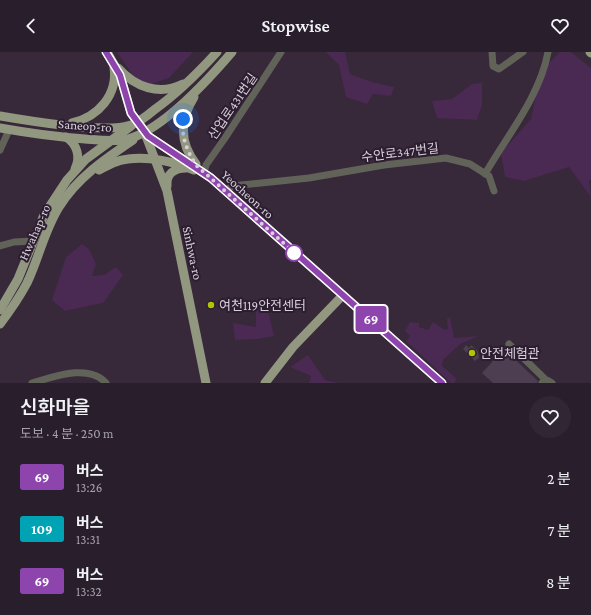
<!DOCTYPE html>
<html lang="ko">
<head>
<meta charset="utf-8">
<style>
	body { margin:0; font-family:"Crimson Pro","Noto Sans KR",serif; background:#312734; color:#f1f3f6; height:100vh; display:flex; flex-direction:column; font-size:15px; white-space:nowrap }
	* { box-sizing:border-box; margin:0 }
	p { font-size:13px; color:#a5a2a9 }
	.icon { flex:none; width:22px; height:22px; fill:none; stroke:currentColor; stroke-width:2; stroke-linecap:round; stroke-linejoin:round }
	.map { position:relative; height:331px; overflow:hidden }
	.drawer { display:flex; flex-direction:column; background:#291e2c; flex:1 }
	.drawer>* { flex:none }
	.badge { padding:0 8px; border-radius:3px; font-size:14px; line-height:26px }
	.you { position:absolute; width:20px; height:20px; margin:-10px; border:3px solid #fff; border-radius:50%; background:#1a73e8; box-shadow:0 0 0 6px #1a73e833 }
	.map>.badge { position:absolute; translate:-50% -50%; box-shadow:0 0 0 2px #fff }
	.round { display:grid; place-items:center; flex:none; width:42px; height:42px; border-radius:21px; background:#312734 }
	.summary { display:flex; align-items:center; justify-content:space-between; height:68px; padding:0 20px }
	h1 { font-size:19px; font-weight:600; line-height:30px }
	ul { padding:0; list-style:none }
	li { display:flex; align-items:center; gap:12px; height:52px; padding:0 20px }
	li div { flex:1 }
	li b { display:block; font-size:15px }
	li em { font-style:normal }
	li .badge { min-width:44px; font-weight:700; text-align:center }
	header { display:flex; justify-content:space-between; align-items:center; height:52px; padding:0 20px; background:#291e2c; font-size:18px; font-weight:600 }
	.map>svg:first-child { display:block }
</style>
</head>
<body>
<header><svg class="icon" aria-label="back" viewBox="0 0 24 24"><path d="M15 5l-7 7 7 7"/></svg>Stopwise<svg class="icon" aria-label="heart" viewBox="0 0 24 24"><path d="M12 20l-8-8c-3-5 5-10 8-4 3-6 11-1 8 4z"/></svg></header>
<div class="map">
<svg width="591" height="331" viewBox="0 0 591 331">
	<rect width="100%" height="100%" fill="#37283a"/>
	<g fill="#4a2952">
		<path d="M117,0H193L169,26L149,33L134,25Z"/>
		<path d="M326,0H345L350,22L372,30L394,35L391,44L373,42L367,52L346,45L339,13Z"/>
		<path d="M560,0H571L591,16V128H589L591,145L569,115L524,129L505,125L501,101L531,67L541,19Z"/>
		<path d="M482,31V53L477,68L437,66L432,49L452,47L472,32Z"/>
		<path d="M82,192L89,197L96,212L92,224L104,223L116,215L123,223L103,251L65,259L52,248L66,205Z"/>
		<path d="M248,252L268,258L274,284L258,287L235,288L233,271L256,275V260Z"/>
		<path d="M450,265L454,286L479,284L460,292L443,308L442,314L457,327L454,331H451L406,289L410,284L405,279L410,270L419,271V275L428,278L433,270L445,278L448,277L447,267Z"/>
		<path d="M308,303L325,328L339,331H309L311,324L290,315Z"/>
	</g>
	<g fill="#4d3e51">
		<path d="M466,293L469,296L471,293L478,299L479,306L475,309L463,297Z"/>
		<path d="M504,297L538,329L537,331H493L482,321Z"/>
	</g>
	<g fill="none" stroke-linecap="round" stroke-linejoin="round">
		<g stroke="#616358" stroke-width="7">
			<path d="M492,0L493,14L499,17L523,0"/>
			<path d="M0,98L9,78"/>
			<path d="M204,121L206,113L225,86L281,0"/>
			<path d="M485,122C507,84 540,44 548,0"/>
			<path d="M226,139L232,134L309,126L384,113L446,106L470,112L489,124L494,139"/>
			<path d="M0,194L14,190L33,189"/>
			<path d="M509,292L544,326L543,330"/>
			<path d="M32,331C53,325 89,311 106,331"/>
			<path d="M542,331L547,328L552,331"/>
		</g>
		<g stroke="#929780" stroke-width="9">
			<path d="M107,0L120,23L131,61L148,84L211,126L442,331"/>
			<path d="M590,0L591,1"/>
			<path d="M118,16C135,35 159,44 183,32"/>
			<path d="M194,45C180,67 179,91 196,112"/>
			<path d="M0,64C29,69 105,82 131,73C139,70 147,64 154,58C178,41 197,22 217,0"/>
			<path d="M72,71C98,65 118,43 114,15"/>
			<path d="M0,76C28,81 56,85 85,87C99,88 114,90 128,87C164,77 208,28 232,0"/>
			<path d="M146,84L167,139L206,331"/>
			<path d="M66,85C77,92 81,105 75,117"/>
			<path d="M99,118C108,113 117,108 128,107C149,104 175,110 194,118"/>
			<path d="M167,134C166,122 174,116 186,116"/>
			<path d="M0,258L18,227L44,163L67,128L86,107L131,74"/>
			<path d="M0,272C10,259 19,246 27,231C39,206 44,179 59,155C77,126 105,107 133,88"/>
			<path d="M265,331L293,295L343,243"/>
		</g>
	</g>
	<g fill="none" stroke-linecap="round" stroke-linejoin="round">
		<defs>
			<path id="line" d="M106,0L120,23L131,61L148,84L211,126L442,331"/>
		</defs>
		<use href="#line" stroke="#fff" stroke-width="9"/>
		<use href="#line" stroke="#8e44ad" stroke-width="6"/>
		<path stroke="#d8cfdb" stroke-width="4" stroke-dasharray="0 7.2" d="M183,67C181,84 187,100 197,114L298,204L294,201"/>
	</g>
	<circle fill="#fff" stroke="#8e44ad" stroke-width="2" cx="294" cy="201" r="8"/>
	<g fill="#b0c503" stroke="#2c1e30" stroke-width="1.5">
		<circle cx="211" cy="253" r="4"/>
		<circle cx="472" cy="301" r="4"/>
	</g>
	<g text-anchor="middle" stroke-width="4" stroke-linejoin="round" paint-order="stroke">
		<g font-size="13" fill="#d8cfdb" stroke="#2c1e30">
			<text transform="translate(232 54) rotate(-56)" y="5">산업로431번길</text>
			<text transform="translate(85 73) rotate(4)" y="5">Saneop-ro</text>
			<text transform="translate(400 100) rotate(-7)" y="5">수안로347번길</text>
			<text transform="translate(248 142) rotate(42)" y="5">Yeocheon-ro</text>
			<text transform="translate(34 180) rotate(-66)" y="5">Hwahap-ro</text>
			<text transform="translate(193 201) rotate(78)" y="5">Sinhwa-ro</text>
		</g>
		<g font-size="13" fill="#d8cfdb" stroke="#2c1e30" text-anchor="start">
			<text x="219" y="258">여천119안전센터</text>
			<text x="480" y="306">안전체험관</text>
		</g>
	</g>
</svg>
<div class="you" style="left:183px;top:67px"></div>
<b class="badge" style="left:371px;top:267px;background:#8e44ad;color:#fff">69</b>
</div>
<section class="drawer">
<div class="summary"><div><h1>신화마을</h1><p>도보 · 4 분 · 250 m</p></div><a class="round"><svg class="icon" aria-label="heart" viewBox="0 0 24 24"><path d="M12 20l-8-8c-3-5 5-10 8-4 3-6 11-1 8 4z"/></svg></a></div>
<ul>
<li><span class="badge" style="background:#8e44ad;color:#fff">69</span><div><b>버스</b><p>13:26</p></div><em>2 분</em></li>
<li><span class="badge" style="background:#00a3b4;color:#fff">109</span><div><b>버스</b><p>13:31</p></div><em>7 분</em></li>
<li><span class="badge" style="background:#8e44ad;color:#fff">69</span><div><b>버스</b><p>13:32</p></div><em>8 분</em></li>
</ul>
</section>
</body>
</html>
